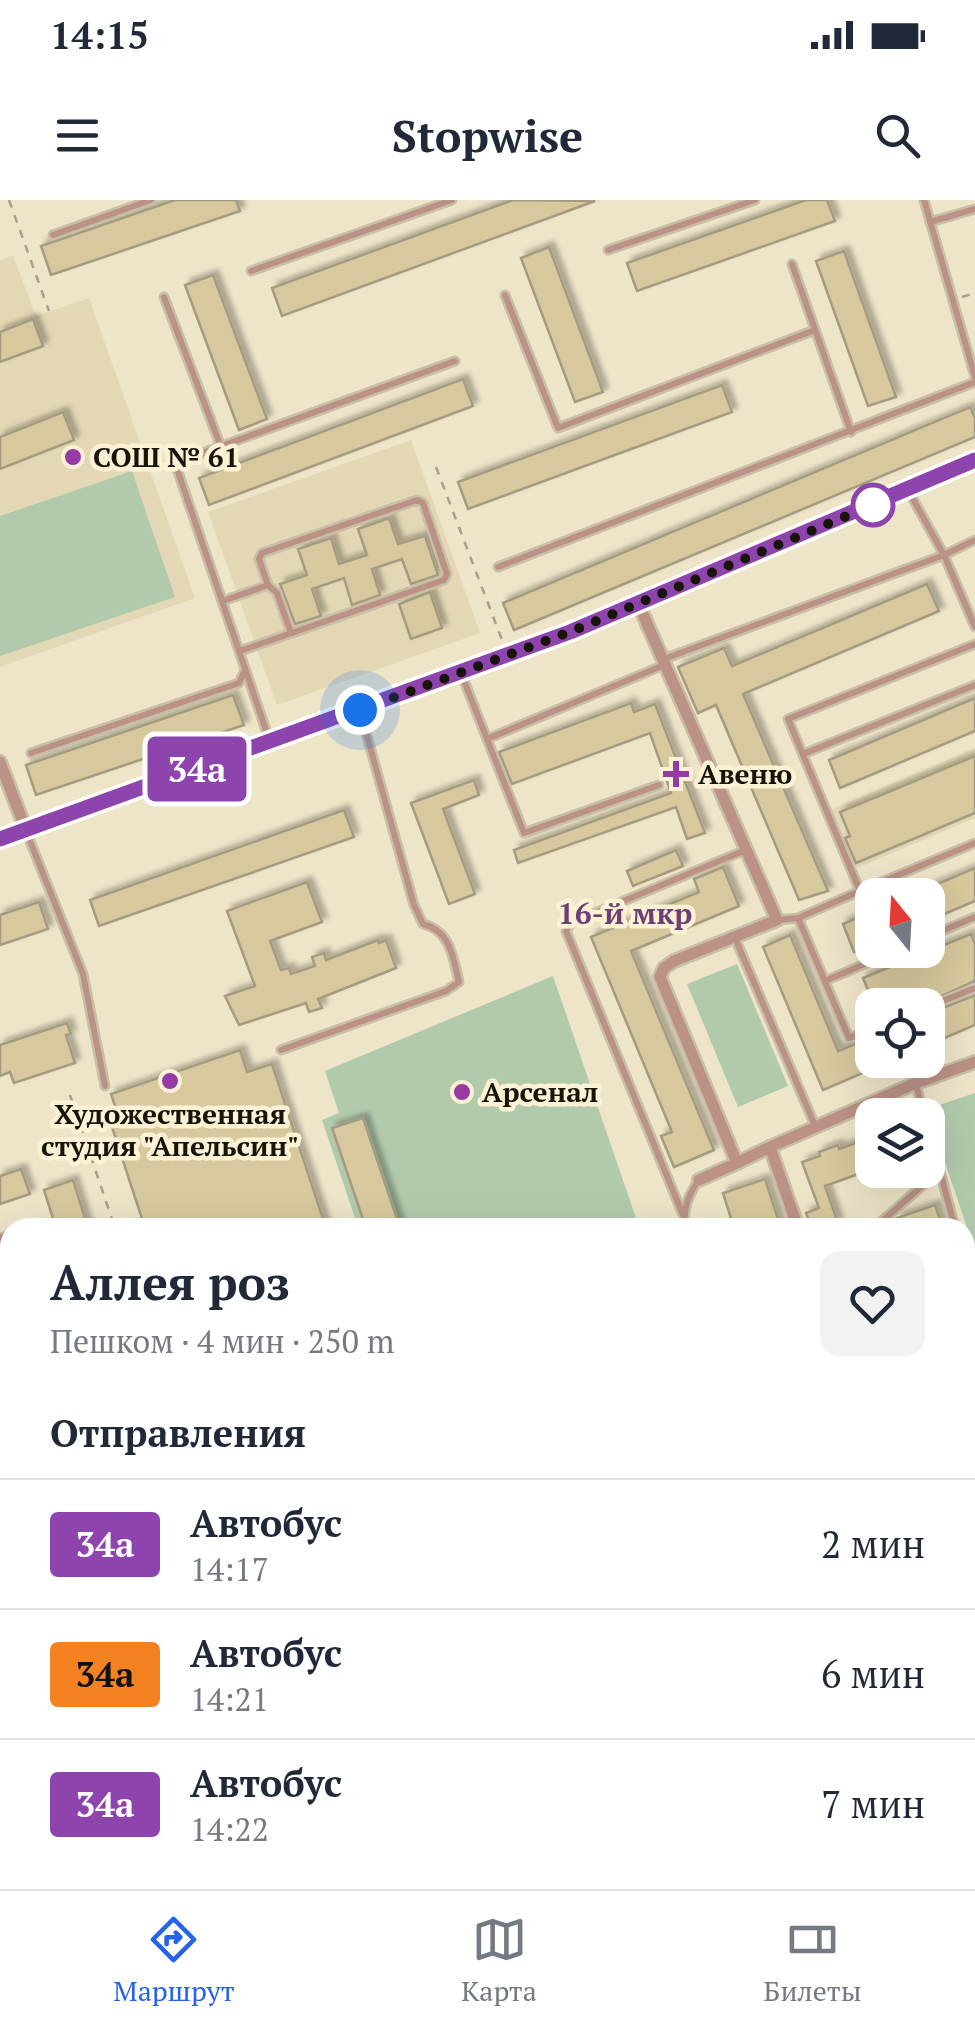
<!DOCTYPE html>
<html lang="ru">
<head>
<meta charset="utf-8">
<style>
	body { margin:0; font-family:"PT Serif",serif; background:#f2f2f3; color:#1f2937; height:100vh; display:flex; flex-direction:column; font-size:38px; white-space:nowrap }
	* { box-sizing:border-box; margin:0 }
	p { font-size:32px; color:#747a83 }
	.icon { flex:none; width:55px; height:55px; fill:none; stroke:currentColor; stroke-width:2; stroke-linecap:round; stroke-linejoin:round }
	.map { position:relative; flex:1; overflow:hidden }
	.panel { position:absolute; left:0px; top:1018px; width:975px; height:672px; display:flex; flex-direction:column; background:#fff; border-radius:30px 30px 0 0; box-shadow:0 10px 40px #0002 }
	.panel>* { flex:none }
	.badge { padding:0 20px; border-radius:8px; font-size:35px; line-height:65px }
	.needle { width:65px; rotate:342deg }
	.fabs { position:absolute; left:855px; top:678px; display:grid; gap:20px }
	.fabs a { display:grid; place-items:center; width:90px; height:90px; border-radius:20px; background:#fff; box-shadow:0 10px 40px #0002; font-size:50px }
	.you { position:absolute; width:50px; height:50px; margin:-25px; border:8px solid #fff; border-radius:50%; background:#1a73e8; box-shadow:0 0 0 15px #1a73e833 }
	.map>.badge { position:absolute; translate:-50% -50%; box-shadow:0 0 0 5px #fff }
	h2 { padding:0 50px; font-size:38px; line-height:90px }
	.round { display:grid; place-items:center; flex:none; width:105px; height:105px; border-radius:20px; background:#f2f2f3 }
	.headline { display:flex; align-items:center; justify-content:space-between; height:170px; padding:0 50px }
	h1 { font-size:48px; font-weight:700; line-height:75px }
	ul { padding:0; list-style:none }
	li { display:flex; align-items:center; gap:30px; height:130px; padding:0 50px; border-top:2px solid #e0e1e3 }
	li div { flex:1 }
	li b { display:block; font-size:38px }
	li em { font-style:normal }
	li .badge { min-width:110px; font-weight:700; text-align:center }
	.status { display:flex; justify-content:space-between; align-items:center; height:70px; padding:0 50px; background:#fff; direction:ltr }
	.status svg { height:28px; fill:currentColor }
	header { display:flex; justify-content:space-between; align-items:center; height:130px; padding:0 50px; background:#fff; font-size:45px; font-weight:700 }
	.menu { display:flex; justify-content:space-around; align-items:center; height:140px; border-top:2px solid #e0e1e3; background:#fff; font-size:28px; color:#747a83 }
	.menu a { display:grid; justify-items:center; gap:5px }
	.menu .active { color:#2563eb }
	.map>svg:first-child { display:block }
</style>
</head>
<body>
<div class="status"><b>14:15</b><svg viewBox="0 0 49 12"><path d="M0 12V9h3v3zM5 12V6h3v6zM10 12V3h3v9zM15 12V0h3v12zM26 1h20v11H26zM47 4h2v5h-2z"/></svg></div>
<header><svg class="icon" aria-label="menu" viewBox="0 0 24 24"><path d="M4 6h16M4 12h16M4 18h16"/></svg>Stopwise<svg class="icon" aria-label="search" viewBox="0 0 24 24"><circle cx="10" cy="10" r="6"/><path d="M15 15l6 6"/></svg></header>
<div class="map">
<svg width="975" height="1689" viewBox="0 0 975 1689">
	<defs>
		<filter id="shadow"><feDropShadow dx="5" dy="-5" stdDeviation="2.5" flood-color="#0004"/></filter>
	</defs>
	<rect width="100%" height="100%" fill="#eee4c8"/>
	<g fill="#e3d7b5">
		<path d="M13,56L36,116L89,98L195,398L0,467V60Z"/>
		<path d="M411,240L480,433L277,505L208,312Z"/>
		<path d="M975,548V618L855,669L830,610Z"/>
	</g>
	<g fill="#b1caac">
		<path d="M132,271L175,397L0,456V316Z"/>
		<path d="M737,764L788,886L738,907L687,784Z"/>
		<path d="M553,776L639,1027H358L322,920L339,913L325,871Z"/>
		<path d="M975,893V1051L927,909Z"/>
	</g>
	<g fill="#d7c89d" stroke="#a49b81" stroke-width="2.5" filter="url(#shadow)">
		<path d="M175,0H236L240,11L51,75L41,46Z"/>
		<path d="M513,0L595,1L282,116L272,88Z"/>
		<path d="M806,0H827L835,21L637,91L627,63Z"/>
		<path d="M549,47L603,192L575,202L521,58Z"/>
		<path d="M844,51L896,197L868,206L816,61Z"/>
		<path d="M213,75L267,219L239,230L185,85Z"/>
		<path d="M33,119L43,146L0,162V132Z"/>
		<path d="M463,179L473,206L209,305L199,278Z"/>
		<path d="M722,185L732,212L468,309L458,282Z"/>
		<path d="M970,207L975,218V237L514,430L503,403Z"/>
		<path d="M63,212L74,240L0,269V237Z"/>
		<path d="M389,318L398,344L425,336L438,375L411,384L402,359L372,369L380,395L352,405L344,378L312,389L321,416L295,424L280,384L307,375L298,349L331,338L339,364L367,355L358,329Z"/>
		<path d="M927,384L939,411L743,494L828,691L799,700L716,505L698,513L678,467L724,448L732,466Z"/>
		<path d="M430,392L442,428L411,439L399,404Z"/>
		<path d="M233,495L244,525L36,595L26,565Z"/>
		<path d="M975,498V531L840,588L829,560Z"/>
		<path d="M631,503L634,512L655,504L705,633L687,639L676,607L518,663L514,650L671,593L650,533L512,584L499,552Z"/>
		<path d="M975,556V613L856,663L845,638L850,636L840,612Z"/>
		<path d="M474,580L479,595L443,609L475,694L449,704L411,603Z"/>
		<path d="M344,610L354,637L99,726L90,700Z"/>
		<path d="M676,650L683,666L633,686L627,671Z"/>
		<path d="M723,667L739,706L631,751L714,950L674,967L661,936L672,932L591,737L699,692L694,679Z"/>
		<path d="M975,668V701L928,721V688Z"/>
		<path d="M307,682L322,722L270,741L281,770L289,768L291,774L315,766L312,757L324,753L326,760L378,740L379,743L386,740L396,768L318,799L322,808L309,812L306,803L239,825L225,796L255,786L227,711Z"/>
		<path d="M39,702L48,729L0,745V715Z"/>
		<path d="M872,711V744L854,752L843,724Z"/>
		<path d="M971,734L975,744V781L922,805H874L863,778Z"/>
		<path d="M790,735L838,851L872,837V869L823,890L763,747Z"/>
		<path d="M975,795V825L928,845V814Z"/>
		<path d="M67,823L71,834L66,835L75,863L14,883L10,872L0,876V845Z"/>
		<path d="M240,850L247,872L272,864L326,1028H145L109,918L118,915L111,894Z"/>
		<path d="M363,918L400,1028H366L332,928Z"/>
		<path d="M872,937V969L825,986L838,1023L812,1028L806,1013L819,1008L802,962L820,956L819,952L838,945L839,949Z"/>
		<path d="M21,969L30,994L0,1004V976Z"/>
		<path d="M765,979L781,1028H734L723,993Z"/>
		<path d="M73,980L88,1028H56L44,990Z"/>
		<path d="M935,1005L943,1028H901L897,1018Z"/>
	</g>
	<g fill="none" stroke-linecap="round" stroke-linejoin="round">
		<defs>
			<g id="service">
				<path d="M924,0L975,177"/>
				<path d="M930,22L975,9"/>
				<path d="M53,35L151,0"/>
				<path d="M608,50L755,0"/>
				<path d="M792,64L851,232"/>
				<path d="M251,71L452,0"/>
				<path d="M505,95L558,228L815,130"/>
				<path d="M164,97L221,247"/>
				<path d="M908,290L944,355L975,427"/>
				<path d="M498,367L975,182"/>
				<path d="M268,385L277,393L291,433"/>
				<path d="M223,401L268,385L259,359L262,353L417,300L423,303L447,374L444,380L240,451"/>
				<path d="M664,459L944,355L975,340"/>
				<path d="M461,473L487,539L664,465"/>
				<path d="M487,539L524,633L659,585"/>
				<path d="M270,542L175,263L455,161"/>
				<path d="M31,553L239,483L245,470"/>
				<path d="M803,554L975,485"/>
				<path d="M26,631L83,774L105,886"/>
				<path d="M860,691L975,643"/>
				<path d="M798,718L860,691L788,519L975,444"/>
				<path d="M778,720L798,718L849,838L872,829"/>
				<path d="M928,737L975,717"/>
				<path d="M735,738L816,928"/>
				<path d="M825,781L897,750"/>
				<path d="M928,807L975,788"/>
				<path d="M281,850L446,791L459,782C453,758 451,731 423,724L414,705L360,511"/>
				<path d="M916,885L924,915"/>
				<path d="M928,926L955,1028"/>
				<path d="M683,1015L566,731L571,723L748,649"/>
				<path d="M685,1028C683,1009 688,995 699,980"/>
				<path d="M874,1028L939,971"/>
				<path d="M0,1038L10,1035"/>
				<path d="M965,1059L975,1089"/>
				<path d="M0,1120L10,1117"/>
				<path d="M0,1252L10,1249"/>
				<path d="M965,1298L975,1294"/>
				<path d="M965,1336L975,1365"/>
				<path d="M0,1410L10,1437"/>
				<path d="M965,1466L975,1463"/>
				<path d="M965,1477L975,1509"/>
				<path d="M965,1526L975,1514"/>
				<path d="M965,1600L975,1592"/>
				<path d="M965,1612L968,1616"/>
				<path d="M83,1680L84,1689"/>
				<path d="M166,1680L169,1689"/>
				<path d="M452,1680L453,1689"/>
				<path d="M619,1680L622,1689"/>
				<path d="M687,1681L696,1689"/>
				<path d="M867,1681L874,1689"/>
				<path d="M263,1689L264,1680"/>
				<path d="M545,1689L565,1680"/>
				<path d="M857,1689L868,1680"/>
			</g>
			<g id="minor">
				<path d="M638,403L777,720L674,761L664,768L660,777L737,963L770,947L798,1028"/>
				<path d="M0,562L26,630"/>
				<path d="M770,947L916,883L975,862"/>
				<path d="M699,980L737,963"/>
				<path d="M729,1689L740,1680"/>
			</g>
			<path id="tertiary" d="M26,630L570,432L975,260"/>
		</defs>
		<use href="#service" stroke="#c7bfa6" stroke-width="11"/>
		<use href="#minor" stroke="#c7bfa6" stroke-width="16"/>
		<use href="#tertiary" stroke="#c7bfa6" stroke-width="20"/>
		<g stroke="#a8a08a" stroke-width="2.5" stroke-dasharray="8 8" stroke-linecap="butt">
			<path d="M9,0L49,111"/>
			<path d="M962,97L975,93"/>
			<path d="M436,267L502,440"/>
			<path d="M70,895L115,1028"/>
			<path d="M0,1522L10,1518"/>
		</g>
		<use href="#service" stroke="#bc9186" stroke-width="6"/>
		<use href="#minor" stroke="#bc9186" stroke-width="11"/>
		<use href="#tertiary" stroke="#bc9186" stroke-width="15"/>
	</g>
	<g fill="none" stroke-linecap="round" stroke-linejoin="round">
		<defs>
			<path id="line" d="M0,639L570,432L975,260"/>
		</defs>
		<use href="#line" stroke="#fff" stroke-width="22"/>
		<use href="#line" stroke="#8e44ad" stroke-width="15"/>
		<path stroke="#18140a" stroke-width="10" stroke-dasharray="0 18" d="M360,510L570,432L873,305"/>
	</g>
	<g fill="#983aa3" stroke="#fbf1d5" stroke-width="4">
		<circle cx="73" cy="257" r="10"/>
		<path d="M671 559h10v10h10v10h-10v10h-10v-10h-10v-10h10z"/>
		<circle cx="170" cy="881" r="10"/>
		<circle cx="462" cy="892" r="10"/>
	</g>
	<circle fill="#fff" stroke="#8e44ad" stroke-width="5" cx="873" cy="305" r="20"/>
	<g text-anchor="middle" stroke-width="9" stroke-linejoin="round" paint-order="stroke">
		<g font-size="28" font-weight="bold" fill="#18140a" stroke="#fbf1d5" text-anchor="start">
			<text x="93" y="267">СОШ № 61</text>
			<text x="698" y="584">Авеню</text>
			<text x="482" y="902">Арсенал</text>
			<text x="170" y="924" text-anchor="middle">Художественная<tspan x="170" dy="32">студия "Апельсин"</tspan></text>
		</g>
		<g font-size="30" font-weight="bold" fill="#6e3f74" stroke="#fbf1d5">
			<text x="625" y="724">16-й мкр</text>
		</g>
	</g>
</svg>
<div class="fabs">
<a><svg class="needle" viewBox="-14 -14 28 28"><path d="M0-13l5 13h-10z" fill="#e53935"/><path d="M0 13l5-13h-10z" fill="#747a83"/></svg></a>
<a><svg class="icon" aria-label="locate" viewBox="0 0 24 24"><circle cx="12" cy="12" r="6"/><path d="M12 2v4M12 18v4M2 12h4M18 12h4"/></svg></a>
<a><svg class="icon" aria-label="layers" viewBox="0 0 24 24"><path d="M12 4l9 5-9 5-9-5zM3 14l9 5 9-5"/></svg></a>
</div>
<div class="you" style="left:360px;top:510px"></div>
<b class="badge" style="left:197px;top:569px;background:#8e44ad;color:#fff">34а</b>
<section class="panel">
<div class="headline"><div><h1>Аллея роз</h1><p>Пешком · 4 мин · 250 m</p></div><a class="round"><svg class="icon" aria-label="heart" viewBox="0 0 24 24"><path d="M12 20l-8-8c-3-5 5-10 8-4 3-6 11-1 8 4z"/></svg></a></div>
<h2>Отправления</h2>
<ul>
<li><span class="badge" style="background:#8e44ad;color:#fff">34а</span><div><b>Автобус</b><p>14:17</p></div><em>2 мин</em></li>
<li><span class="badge" style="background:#f58220;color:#111">34a</span><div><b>Автобус</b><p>14:21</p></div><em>6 мин</em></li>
<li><span class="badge" style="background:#8e44ad;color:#fff">34а</span><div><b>Автобус</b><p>14:22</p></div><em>7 мин</em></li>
</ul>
</section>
</div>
<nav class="menu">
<a class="active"><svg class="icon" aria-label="directions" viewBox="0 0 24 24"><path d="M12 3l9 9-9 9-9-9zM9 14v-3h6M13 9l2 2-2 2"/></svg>Маршрут</a>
<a><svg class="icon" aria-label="map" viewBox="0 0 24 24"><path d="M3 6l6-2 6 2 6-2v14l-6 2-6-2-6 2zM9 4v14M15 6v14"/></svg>Карта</a>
<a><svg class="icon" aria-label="tickets" viewBox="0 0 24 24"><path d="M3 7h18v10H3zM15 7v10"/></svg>Билеты</a>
</nav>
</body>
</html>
